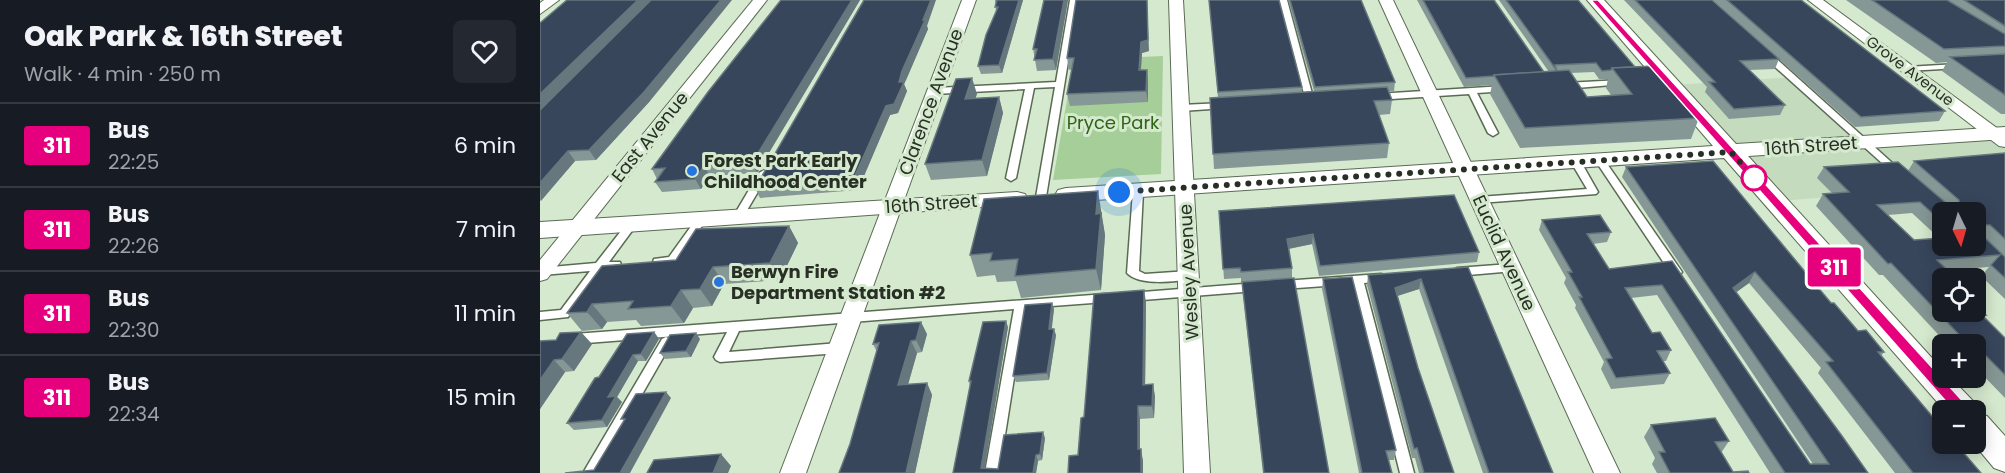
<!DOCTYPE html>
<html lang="en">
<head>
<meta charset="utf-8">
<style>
	body { margin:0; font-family:Poppins,sans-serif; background:#242831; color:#f1f3f6; height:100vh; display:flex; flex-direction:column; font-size:22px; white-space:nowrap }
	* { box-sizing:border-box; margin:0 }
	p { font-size:20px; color:#9ea1a6 }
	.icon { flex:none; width:33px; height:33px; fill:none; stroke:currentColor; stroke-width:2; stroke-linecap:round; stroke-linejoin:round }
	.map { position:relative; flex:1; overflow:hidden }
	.side { display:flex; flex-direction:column; background:#171b24; width:540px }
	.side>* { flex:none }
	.badge { padding:0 12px; border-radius:4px; font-size:21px; line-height:39px }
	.needle { width:39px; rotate:175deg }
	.controls { position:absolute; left:1392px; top:202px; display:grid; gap:12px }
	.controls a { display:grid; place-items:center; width:54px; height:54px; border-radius:9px; background:#171b24; box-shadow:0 3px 15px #0003; font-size:30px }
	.you { position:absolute; width:30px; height:30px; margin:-15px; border:4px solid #fff; border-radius:50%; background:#1a73e8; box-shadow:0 0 0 9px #1a73e833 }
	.map>.badge { position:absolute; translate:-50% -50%; box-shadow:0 0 0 3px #fff }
	.round { display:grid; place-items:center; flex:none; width:63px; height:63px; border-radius:9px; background:#242831 }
	.head { display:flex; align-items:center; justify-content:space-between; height:102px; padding:0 24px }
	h1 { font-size:28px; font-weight:800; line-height:45px }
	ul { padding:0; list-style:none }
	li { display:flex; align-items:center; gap:18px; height:84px; padding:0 24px; border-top:2px solid #363941 }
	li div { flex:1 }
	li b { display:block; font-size:22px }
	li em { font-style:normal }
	li .badge { min-width:66px; font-weight:700; text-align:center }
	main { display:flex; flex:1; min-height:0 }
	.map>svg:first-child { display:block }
</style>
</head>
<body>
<main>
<section class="side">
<div class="head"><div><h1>Oak Park &amp; 16th Street</h1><p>Walk · 4 min · 250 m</p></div><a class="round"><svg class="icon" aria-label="heart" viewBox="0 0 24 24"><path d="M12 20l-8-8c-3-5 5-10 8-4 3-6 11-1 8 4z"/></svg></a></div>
<ul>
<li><span class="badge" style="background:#e6007e;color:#fff">311</span><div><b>Bus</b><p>22:25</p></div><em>6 min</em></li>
<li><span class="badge" style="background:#e6007e;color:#fff">311</span><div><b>Bus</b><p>22:26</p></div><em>7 min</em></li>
<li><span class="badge" style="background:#e6007e;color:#fff">311</span><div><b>Bus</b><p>22:30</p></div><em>11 min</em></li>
<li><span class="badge" style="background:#e6007e;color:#fff">311</span><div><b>Bus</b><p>22:34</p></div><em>15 min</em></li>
</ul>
</section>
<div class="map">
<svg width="1465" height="473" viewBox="0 0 1465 473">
	<rect width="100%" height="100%" fill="#d5e9ce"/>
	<path fill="#c4dcbd" d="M1255,77L1326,140L1465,139V184L1238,201L1134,85Z"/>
	<path fill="#a6ce98" d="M623,56L621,174L513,180L534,60Z"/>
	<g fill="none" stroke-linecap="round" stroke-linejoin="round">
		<defs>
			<g id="service">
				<path d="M530,0H538L506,197L501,200L496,197L515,87L494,88L476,178L471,181L466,178L485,89L395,94L391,91L395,88L516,82Z"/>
				<path d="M739,0H747L774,101L773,103H767L766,101Z"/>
				<path d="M1224,53H1230L1359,169L1361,171L1359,173H1353L1224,57Z"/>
				<path d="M1417,64L1421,66L1420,68L1367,71L1363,69L1367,67Z"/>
				<path d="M1081,80H1084V84L1025,89L1021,86L1025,83Z"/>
				<path d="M964,86L968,89L967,91L937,93L958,133L953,136L948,133L929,94L836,100L832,97L836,94Z"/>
				<path d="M683,103L687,106L686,108L641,111L637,108L641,105Z"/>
				<path d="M1060,157L1063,158L1140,269L1142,272L1140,275H1132L1055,160Z"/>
				<path d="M1036,159L1041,162L1058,192L1056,194L939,203L934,200L939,197L1047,189L1031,162Z"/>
				<path d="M224,170L229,173L203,217L198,220L194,219L193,217L219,173Z"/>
				<path d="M598,188L603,191L599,271L605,274L649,271L653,272L655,275L653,278C636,282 599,286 587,273L593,191Z"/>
				<path d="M161,217L166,220L136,264L114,265L113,262L114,259L129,257L157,218Z"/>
				<path d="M92,221L97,224L69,262H80L81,265L80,268L62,270L28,317L0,320V312L21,310L50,271L2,275L0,274V268L56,263L88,222Z"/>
				<path d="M970,264L974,265L975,268L974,271L917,276L911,272L917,268Z"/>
				<path d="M841,274L845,275L847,278L845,281L824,283L874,473H860L813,284L743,289L739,288L737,285L739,282L743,281Z"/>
				<path d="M716,283L720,284L722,287L720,290L716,291L590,301L586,300L584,297L586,294L590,293Z"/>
				<path d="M566,294L570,295L572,298L570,301L566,302L485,308L459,473H445L474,309L199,331L189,352L299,343L303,345L305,348L303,351L299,353L180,362L176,360L174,357L187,332L34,344L30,342L28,339L30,336L34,334Z"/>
				<path d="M126,337L130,339L132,342L57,473H43L122,339Z"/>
			</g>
			<g id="minor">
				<path d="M4,0H19L0,14V3Z"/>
				<path d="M213,0H227L7,279L0,281V260Z"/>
				<path d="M422,0H436L266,473H240Z"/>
				<path d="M629,0H643L670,473H644Z"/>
				<path d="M839,0H853L1080,473H1054Z"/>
				<path d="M1268,0H1283L1465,134V147L1459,146Z"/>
			</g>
			<g id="tertiary">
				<path d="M1047,0H1064L1196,144L1465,127V139L1208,156L1402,369V378H1411L1434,402L1437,413L1447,416L1465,436V472L1454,468L1434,444L1436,411H1405L1184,158L526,202L518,200L515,195L518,190L526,188L1173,146Z"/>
				<path d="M477,192L485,194L488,199L485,204L0,238V222Z"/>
			</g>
		</defs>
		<use href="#service" stroke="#5a6b54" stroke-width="3"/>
		<use href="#minor" stroke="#5a6b54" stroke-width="2"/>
		<use href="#tertiary" stroke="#5a6b54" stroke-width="2"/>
		<use href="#service" fill="#fff" fill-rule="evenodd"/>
		<use href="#minor" fill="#fff" fill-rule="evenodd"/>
		<use href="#tertiary" fill="#fff" fill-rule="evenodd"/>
	</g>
	<g fill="#869895" fill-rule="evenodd">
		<path d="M241,0H320L217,173L170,176L161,189L122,192L115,182L117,179L112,169Z"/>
		<path d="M455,0H483L462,73L441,74L438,66L456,12Z"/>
		<path d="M504,0H528L516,70L497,71L493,49Z"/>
		<path d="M669,0L762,87V92L774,91L748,0H821L855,82L854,91H848L852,100L850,114L839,115L849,143L847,158L674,169L670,98H678Z"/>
		<path d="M877,0H954L1004,72H1009L959,0H1038L1095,67L1159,118L1151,139L980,148L950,94L952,85L924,87ZM1054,72L1059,79H1068L1066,88L1071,95L1047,97L1030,73Z"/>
		<path d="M1084,0H1172L1239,59L1235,69L1209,70L1245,105L1240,115L1189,119L1165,92L1167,87Z"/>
		<path d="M1173,0H1261L1405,111L1399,121L1315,127Z"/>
		<path d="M1306,0H1465V114H1461L1402,71L1407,62L1396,63Z"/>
		<path d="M0,23L110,101L56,160L35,161L0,201Z"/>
		<path d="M387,26L388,29L366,80L364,84L367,91L358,113L350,115L318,190L220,198L215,188Z"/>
		<path d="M609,51L602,53L601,70H607L608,81V102L530,106L527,94L532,69L529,70L527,58Z"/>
		<path d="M437,94L435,98L459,97L463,113L447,176L391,180L385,164Z"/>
		<path d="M1465,153V299L1441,276L1449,267L1407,270L1402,279L1446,315L1444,317L1465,338V398L1436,368V345H1408L1343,275H1339L1276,206L1283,194L1292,193L1277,178L1284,167L1368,171L1374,161ZM1372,213L1399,238L1374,240L1348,215ZM1402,213L1436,246H1402Z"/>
		<path d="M1086,167L1291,303L1318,331L1344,352L1341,356L1441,473H1355L1278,373L1281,368L1209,283L1196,292L1328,473H1230L1117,295L1091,298L1112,333L1131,350L1126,361H1123L1130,373L1124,384L1071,389L1061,369L1064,362L1035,308L1036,305L1024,283L1026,278L999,230L1002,220L1071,232L1067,242L1053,244L1069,269L1132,261L1270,464H1273L1082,177Z"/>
		<path d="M679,211L939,252L937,262L779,276L772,244L749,249L752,268V278L701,282V278L684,279Z"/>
		<path d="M562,212V218L565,235L561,290L481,298L476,281L457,282L455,275L437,277L430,255Z"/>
		<path d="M249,226L258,243L240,280L184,284L172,306L153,308L144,323L101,326L96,320L67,322L62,329L42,331L27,313L136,260Z"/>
		<path d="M928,267L1013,473H943L879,289L857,296L878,368L914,473H879L875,458H872L827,285L828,275Z"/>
		<path d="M783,279L856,450L854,460H849L852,473H819L782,289Z"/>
		<path d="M702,282L789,473H723L703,295Z"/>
		<path d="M606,302L605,385L613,384L615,397L614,418L600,419V449L603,461V473H528L538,455L544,417Z"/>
		<path d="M514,309L511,329L516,335L509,380L476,382L473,376Z"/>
		<path d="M468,327L444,468L458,469L505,438L502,460L498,461L496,473H413L430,386L429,381Z"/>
		<path d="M114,332L119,339L106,361H98L77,397L82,402L67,427L34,430L27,423L59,377Z"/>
		<path d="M387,334L382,352L377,353L368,385L387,383L392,395L375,473H299L310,444L337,352L333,344Z"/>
		<path d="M160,339L151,357L125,359L120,353Z"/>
		<path d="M16,340L52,344L34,371L25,372L0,409V341Z"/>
		<path d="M1111,425L1189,441L1181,453L1193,472L1209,473H1117L1112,464L1115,458L1104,437Z"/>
	</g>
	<g fill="#67777e">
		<path d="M98,0H112L0,110V94Z"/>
		<path d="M181,0H192L110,101L56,160L49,150Z"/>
		<path d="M312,0H320L217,173L212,163Z"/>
		<path d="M391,0H396L387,26L388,29L366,80L364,84L367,91L358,113L350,115L318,190L313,180L346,106L359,82L362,71Z"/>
		<path d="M479,0H483L462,73L459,65Z"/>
		<path d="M524,0H528L516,70L513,59Z"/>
		<path d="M607,0L609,51L602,53L600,82L599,70L601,42Z"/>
		<path d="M607,70L608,81V102L606,91Z"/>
		<path d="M432,78L437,94L430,115L425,99Z"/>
		<path d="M459,97L463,113L447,176L442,160Z"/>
		<path d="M28,151L35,161L1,201L0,183Z"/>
		<path d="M164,166L170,176L161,189L155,179Z"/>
		<path d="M558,191L565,235L561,290L556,269V214Z"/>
		<path d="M249,226L258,243L240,280L230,263Z"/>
		<path d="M773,234L772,244L747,249V239Z"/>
		<path d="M173,267L184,284L172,306L160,289Z"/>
		<path d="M1215,272L1209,283L1187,299L1193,288Z"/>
		<path d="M881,279L879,289L854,297L855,288Z"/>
		<path d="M141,290L153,308L144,323L131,306Z"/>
		<path d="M604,290L606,302L605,397L603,385Z"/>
		<path d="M512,303L514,309L511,336L509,329Z"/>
		<path d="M52,304L67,322L62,329L47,312Z"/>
		<path d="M466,321L468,327L444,473L441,468Z"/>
		<path d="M381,322L387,334L382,352L376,340Z"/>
		<path d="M514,329L516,335L509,380L507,373Z"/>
		<path d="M41,332L52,344L34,371L22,359Z"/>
		<path d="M114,332L119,339L106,361L101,354Z"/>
		<path d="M156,333L160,339L151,357L146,351Z"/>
		<path d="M371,341L377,353L364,398L358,385Z"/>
		<path d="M93,355L98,361L77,397L82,402L67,427L62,420L68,397Z"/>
		<path d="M14,360L25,372L0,409V380Z"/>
		<path d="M387,383L392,395L375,473H366Z"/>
		<path d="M613,384L615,397L614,418L612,406Z"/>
		<path d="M126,392L131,398L90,473H80Z"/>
		<path d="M598,406L600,419V461L598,449Z"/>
		<path d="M503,432L505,438L502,460L500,454Z"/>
		<path d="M601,449L603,461V473H601Z"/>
		<path d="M181,454L191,466L188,473H173Z"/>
		<path d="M496,455L498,461L496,473H493Z"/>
	</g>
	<g fill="#38465c" stroke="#67777e" stroke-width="1.5" fill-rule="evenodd">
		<path d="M27,0H98L0,94V23Z"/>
		<path d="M111,0H181L104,92L49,150L28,151L0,183V110Z"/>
		<path d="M241,0H312L212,163L164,166L155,179L115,182L125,168L112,169L168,92Z"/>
		<path d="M324,0H391L383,20H385L362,71L359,82H364L354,104L346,106L313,180L215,188Z"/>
		<path d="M457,0H479L459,65L438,66L446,35L458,7H455Z"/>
		<path d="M504,0H524L513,59L494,60L497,49H493Z"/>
		<path d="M536,0H607L608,40L601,42L599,70H607L606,91L527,94L534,58H527Z"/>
		<path d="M669,0H739L762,87L678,92Z"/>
		<path d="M750,0H821L855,82L775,87Z"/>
		<path d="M883,0H954L1004,72L954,75V76L926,78Z"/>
		<path d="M966,0H1038L1095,67L1072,68L1071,70L1062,71L1056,63L1015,65L1017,71Z"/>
		<path d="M1095,0H1172L1239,59L1200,61L1245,105L1194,109L1169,82H1175Z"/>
		<path d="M1187,0H1261L1405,111L1321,117Z"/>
		<path d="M1332,0H1407L1465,34V46L1404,49Z"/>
		<path d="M1424,0H1465V26Z"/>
		<path d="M1465,54V95L1410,57Z"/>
		<path d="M1114,66L1159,118L985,128L954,75L1029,70L1047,97L1092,94L1072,68Z"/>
		<path d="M432,78L425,99L459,97L442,160L385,164L416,79Z"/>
		<path d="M847,87L852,100L834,101L849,143L673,154L670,98Z"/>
		<path d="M1465,153V239L1450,225H1444L1441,234L1465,257V278L1451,265L1460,255L1397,260L1417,279H1402V312H1436V305L1446,315H1442L1465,338V375L1436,346V345H1429L1351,263L1348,264L1283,194L1309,192L1284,167L1358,162L1411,207L1419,203V200L1374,161ZM1380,202L1402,222V213H1436V246H1402V238L1374,240L1337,205Z"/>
		<path d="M1173,161L1291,303H1294L1318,331L1326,330L1344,352H1338L1402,428V444H1416L1441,473H1373L1286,362L1293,361L1215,272L1193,288L1302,436L1328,473H1245L1122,285L1085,288L1112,333L1120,332L1131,350L1117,351L1130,373L1076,378L1066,359L1072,358L1039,297H1042L1028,272H1032L1002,220L1060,215L1071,232L1047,234L1069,269L1132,261L1270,464H1289L1086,167Z"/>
		<path d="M558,191L556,214L561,213L556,269L475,276L478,259L450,261L452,253L430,255L444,199Z"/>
		<path d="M914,195L939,252L780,266L773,234L747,239L752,268L701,272L700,268L683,269L679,211Z"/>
		<path d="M249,226L230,263L173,267L160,289L141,290L131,306L88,309L93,301L52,304L47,312L27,313L62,266L136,260L156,229Z"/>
		<path d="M928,267L1013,473H949L881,279L855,288L878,368L914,473H884L877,448L874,449L828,275Z"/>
		<path d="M812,277L856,450L846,451L852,473H822L783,279Z"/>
		<path d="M754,278L789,473H724L702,282Z"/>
		<path d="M604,290L603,385L613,384L612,406H598V449H601V473H528L529,456L538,455L541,418L544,417L554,294Z"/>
		<path d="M512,303L509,329H514L507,373L473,376L485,305Z"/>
		<path d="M466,321L441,468L458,469L464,435L503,432L500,454L496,455L493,473H413L431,381H429L443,322Z"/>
		<path d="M381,322L376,340L371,341L358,385L387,383L366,473H299L310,444L339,343L333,344L339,325Z"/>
		<path d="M41,332L22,359L14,360L0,380V341L16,340L20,333Z"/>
		<path d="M114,332L101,354L93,355L68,397L76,396L62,420L27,423L55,378L59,377L87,334Z"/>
		<path d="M156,333L146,351L120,353L130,335Z"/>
		<path d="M126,392L80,473H25L54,470L85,419H81L96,394Z"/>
		<path d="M1175,418L1189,441L1175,442L1193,472L1208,471L1209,473H1130L1119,452H1125L1111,425Z"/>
		<path d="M181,454L173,473H107L114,460Z"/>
	</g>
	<path fill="#e6007e" stroke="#fff" stroke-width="1.5" d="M1051,0H1058L1428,407L1430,411L1428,415H1418Z"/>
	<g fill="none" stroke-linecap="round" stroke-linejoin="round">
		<path stroke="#282f25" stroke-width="6" stroke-dasharray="0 10.8" d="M579,192L1191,152L1219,183L1214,178"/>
	</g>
	<g fill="#2874df" stroke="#d5e9ce" stroke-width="2">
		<circle cx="152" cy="171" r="6"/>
		<circle cx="179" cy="282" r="6"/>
	</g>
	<circle fill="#fff" stroke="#e6007e" stroke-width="3" cx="1214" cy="178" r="12"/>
	<g text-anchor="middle" stroke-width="6" stroke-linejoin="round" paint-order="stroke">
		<g font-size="15" fill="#282f25" stroke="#d5e9ce">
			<text transform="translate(1370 71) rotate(37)" y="5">Grove Avenue</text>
		</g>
		<g font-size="18" fill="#282f25" stroke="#d5e9ce">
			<text transform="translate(391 102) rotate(-70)" y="6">Clarence Avenue</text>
			<text transform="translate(110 137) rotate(-51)" y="6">East Avenue</text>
			<text transform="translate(1271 146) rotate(-4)" y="6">16th Street</text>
			<text transform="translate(391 204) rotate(-4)" y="6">16th Street</text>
			<text transform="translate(964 253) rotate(65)" y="6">Euclid Avenue</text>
			<text transform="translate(649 272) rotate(-93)" y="6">Wesley Avenue</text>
		</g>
		<g font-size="18" fill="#2e6415" stroke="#d5e9ce">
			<text x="573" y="129">Pryce Park</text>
		</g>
		<g font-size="18" font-weight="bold" fill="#282f25" stroke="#d5e9ce" text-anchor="start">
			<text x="164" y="167">Forest Park Early<tspan x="164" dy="21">Childhood Center</tspan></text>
			<text x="191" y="278">Berwyn Fire<tspan x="191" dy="21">Department Station #2</tspan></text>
		</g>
	</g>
</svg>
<div class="controls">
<a><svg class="needle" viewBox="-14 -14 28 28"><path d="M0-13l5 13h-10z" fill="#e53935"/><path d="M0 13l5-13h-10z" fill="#9ea1a6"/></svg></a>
<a><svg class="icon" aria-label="locate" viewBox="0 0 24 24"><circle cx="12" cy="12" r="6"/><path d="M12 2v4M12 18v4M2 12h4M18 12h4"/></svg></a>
<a>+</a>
<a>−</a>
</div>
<div class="you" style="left:579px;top:192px"></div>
<b class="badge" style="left:1294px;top:267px;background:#e6007e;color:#fff">311</b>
</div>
</main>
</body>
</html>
